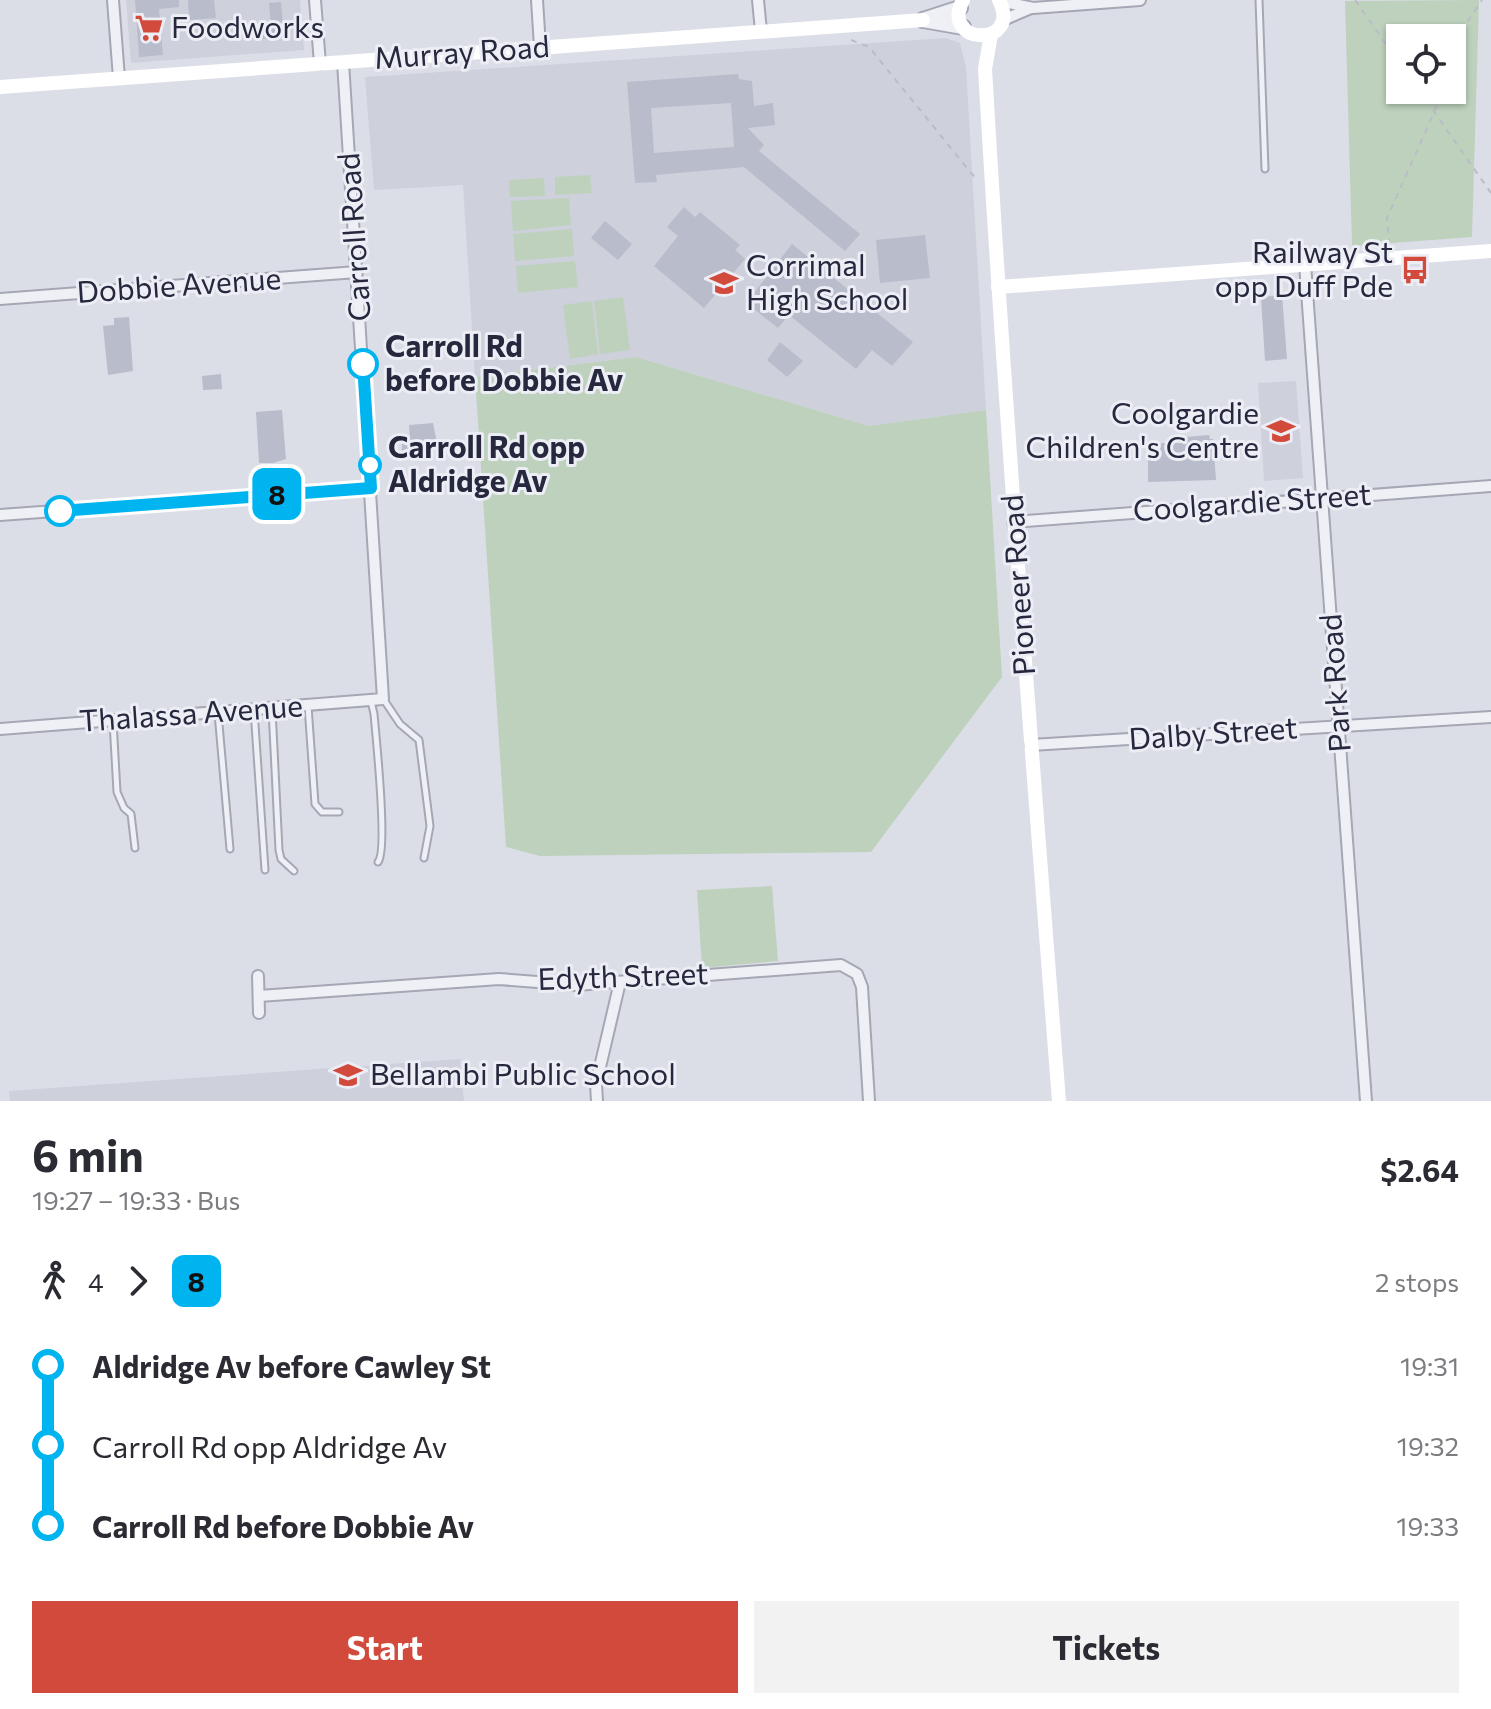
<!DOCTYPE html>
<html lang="en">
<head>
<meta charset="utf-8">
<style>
	body { margin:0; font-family:Commissioner,sans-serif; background:#f2f2f3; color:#2b2b33; height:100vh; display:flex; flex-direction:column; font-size:30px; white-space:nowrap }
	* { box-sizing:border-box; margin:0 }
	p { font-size:26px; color:#7c7c81 }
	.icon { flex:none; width:44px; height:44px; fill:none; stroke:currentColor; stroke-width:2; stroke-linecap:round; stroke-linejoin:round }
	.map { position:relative; height:1101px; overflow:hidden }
	.drawer { display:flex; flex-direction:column; background:#fff; flex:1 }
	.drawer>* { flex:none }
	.badge { padding:0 16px; border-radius:12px; font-size:28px; line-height:52px }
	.buttons { position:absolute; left:1386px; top:24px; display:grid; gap:16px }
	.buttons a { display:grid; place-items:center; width:80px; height:80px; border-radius:0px; background:#fff; box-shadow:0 2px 6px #0004; font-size:40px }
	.map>.badge { position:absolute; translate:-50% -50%; box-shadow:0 0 0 4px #fff }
	.legs { display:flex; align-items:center; gap:12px; height:88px; padding:0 32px; font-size:26px }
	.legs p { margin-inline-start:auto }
	.summary { display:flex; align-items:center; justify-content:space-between; height:136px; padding:0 32px }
	h1 { font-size:44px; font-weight:700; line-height:60px }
	.primary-button { display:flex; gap:16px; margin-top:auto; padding:16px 32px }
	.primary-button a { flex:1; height:92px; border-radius:0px; background:#d24a3b; color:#fff; font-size:32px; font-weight:700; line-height:92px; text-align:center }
	.primary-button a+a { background:#f2f2f3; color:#2b2b33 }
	ul { padding:0 32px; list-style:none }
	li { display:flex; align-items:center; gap:28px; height:80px; font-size:30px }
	li i { display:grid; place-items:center; width:12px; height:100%; margin:0 10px; background:currentColor }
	li i::after { content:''; width:20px; height:20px; margin:-10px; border:6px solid; border-radius:50%; background:#fff }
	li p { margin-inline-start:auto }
	li:first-child i { background:linear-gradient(#0000 50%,currentColor 0) }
	li:last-child i { background:linear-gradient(currentColor 50%,#0000 0) }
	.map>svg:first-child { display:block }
</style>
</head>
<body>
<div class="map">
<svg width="1491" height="1101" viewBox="0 0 1491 1101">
	<rect width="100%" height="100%" fill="#dcdee7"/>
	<g fill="#ced0dc">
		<path d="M126,0H300L304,50L131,63Z"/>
		<path d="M946,38L960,43L966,67L986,410L869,426L636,357L475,377L463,185L374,190L365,77Z"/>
		<path d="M1296,381L1303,478L1264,481L1258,383Z"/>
		<path d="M460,1059L464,1101H10L9,1091Z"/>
	</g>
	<g fill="#bdd1bd" fill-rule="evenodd">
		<path d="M1479,0L1472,237L1352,246L1345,1ZM1400,38H1452V90H1400Z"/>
		<path d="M590,175L592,193L555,195V177Z"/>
		<path d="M544,178L545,196L510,197L509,180Z"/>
		<path d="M569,198L571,225L513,231L511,201Z"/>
		<path d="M572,229L574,256L515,261L513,234Z"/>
		<path d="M575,261L578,287L518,293L516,266Z"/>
		<path d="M623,297L630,350L600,354L594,301Z"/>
		<path d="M592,301L598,354L570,359L563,305Z"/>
		<path d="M636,357L869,426L986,410L1002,677L871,852L540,856L506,847L475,377Z"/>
		<path d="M772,886L778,961L702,968L697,890Z"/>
	</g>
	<g fill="#b9bcca" fill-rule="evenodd">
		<path d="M135,0H179V7L159,9L163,55L139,57Z"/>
		<path d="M188,0H214L216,18L189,20Z"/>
		<path d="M281,2L284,38L263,39L262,28L271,27L269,3Z"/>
		<path d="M738,74L739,79L752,81L754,106L773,103L775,125L748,128L764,145L759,151L860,234L845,251L744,167L656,175L657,182L635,183L627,82ZM731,103L734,147L654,153L651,108Z"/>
		<path d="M684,207L695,217L700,212L740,245L735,250L745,259L704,308L654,266L678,236L667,227Z"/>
		<path d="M605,221L632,244L618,260L591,238Z"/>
		<path d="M925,235L930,278L880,283L876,240Z"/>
		<path d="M792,244L913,342L892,366L872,350L856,369L789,315L778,328L746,303Z"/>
		<path d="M1282,295L1287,359L1265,361L1261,297Z"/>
		<path d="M129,317L133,371L108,375L103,326L114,325V318Z"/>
		<path d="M780,342L803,361L787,377L767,360Z"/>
		<path d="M221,374L222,389L203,390L202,376Z"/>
		<path d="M282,410L286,459L273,463H259L256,412Z"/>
		<path d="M433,423L438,448L402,451V440L410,439L409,425Z"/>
		<path d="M1209,435L1210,439H1213L1216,480L1148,482V443H1186L1185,437Z"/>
	</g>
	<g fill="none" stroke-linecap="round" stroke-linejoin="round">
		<defs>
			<g id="service">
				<path d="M1259,0L1265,169"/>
				<path d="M384,700L400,724L419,740L430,826L424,858"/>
				<path d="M371,701L374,714C376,737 388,850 378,862"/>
				<path d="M308,706L315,804L322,812H339"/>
				<path d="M272,709L279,850L281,859L294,871"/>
				<path d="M254,710L265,870"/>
				<path d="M218,713L230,849"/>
				<path d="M113,721L117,792L124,808L131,814L135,848"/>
			</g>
			<g id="minor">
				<path d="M113,0L119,78"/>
				<path d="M315,0L320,64"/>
				<path d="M537,0L540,47"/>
				<path d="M758,0L761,31"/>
				<path d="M1000,1L1033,8L1140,0"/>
				<path d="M1003,20L1031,8"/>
				<path d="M1305,264L1366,1101"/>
				<path d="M0,299L357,272"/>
				<path d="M0,515L371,488"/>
				<path d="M1013,522L1491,486"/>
				<path d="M0,729L383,699L343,62"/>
				<path d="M1031,745L1491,717"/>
				<path d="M258,976L259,1013"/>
				<path d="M259,996L499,979L576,985L841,965L857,974L862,987L869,1101"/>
				<path d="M597,1101L596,1084L620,982"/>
			</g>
			<g id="tertiary">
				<path d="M923,20L963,27"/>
				<path d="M923,20L960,8"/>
			</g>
		</defs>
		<use href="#service" stroke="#a5a7b4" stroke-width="9"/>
		<use href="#minor" stroke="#a5a7b4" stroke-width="14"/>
		<use href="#tertiary" stroke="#a5a7b4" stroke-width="18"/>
		<g stroke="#bbbcc5" stroke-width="2" stroke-dasharray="6 6" stroke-linecap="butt">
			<path d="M1355,0L1400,64"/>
			<path d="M851,40L869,47L976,179"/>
			<path d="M1452,67L1468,21L1482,0"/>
			<path d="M1419,90L1491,193"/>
			<path d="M1389,245L1387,218L1444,90"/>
		</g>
		<use href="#service" stroke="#eff0f5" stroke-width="5"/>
		<use href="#minor" stroke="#eff0f5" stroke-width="10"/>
		<use href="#tertiary" stroke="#eff0f5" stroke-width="14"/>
		<g stroke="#fff" stroke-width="14">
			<path d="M963,0C939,46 1023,48 999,0"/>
			<path d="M991,34L985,69C1005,413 1032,757 1059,1101"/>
			<path d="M0,87L923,20"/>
			<path d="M998,287L1491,251"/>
		</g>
	</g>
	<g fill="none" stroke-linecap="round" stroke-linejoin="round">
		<defs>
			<path id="line-1" d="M60,511L371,488L363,364"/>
		</defs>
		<use href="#line-1" stroke="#fff" stroke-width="18"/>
		<use href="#line-1" stroke="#00b5ef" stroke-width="12"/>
	</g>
	<defs>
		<symbol id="supermarket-bare" viewBox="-9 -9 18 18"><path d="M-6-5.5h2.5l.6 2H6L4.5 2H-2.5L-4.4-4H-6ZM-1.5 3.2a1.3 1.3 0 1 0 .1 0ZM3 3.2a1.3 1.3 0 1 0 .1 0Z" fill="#d24a3b" stroke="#ecedf5" stroke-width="2.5" paint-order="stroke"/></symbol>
		<symbol id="bus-bare" viewBox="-9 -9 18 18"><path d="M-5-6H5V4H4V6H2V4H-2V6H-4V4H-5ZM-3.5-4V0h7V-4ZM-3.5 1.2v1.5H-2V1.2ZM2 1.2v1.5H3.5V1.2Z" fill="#d24a3b" stroke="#ecedf5" stroke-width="2.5" paint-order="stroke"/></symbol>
		<symbol id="school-bare" viewBox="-9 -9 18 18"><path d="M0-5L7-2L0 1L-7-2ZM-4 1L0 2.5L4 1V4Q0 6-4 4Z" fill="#d24a3b" stroke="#ecedf5" stroke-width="2.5" paint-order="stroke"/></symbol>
	</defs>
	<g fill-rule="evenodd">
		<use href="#supermarket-bare" x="129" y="8" width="40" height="40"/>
		<use href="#bus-bare" x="1395" y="250" width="40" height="40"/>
		<use href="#school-bare" x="704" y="263" width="40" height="40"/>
		<use href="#school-bare" x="1261" y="411" width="40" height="40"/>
		<use href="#school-bare" x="328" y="1055" width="40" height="40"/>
	</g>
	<g fill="#fff" stroke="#00b5ef" stroke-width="4">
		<circle cx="363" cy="364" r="14"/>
		<circle cx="370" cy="465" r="10"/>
		<circle cx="60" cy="511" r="14"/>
	</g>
	<g text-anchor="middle" stroke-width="6" stroke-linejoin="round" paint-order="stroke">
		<g font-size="30" fill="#26283e" stroke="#ecedf5" text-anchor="start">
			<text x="171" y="38">Foodworks</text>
			<text x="1393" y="263" text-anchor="end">Railway St<tspan x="1393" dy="34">opp Duff Pde</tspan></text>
			<text x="746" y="276">Corrimal<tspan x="746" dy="34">High School</tspan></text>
			<text x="1259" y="424" text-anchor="end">Coolgardie<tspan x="1259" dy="34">Children's Centre</tspan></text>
			<text x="370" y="1085">Bellambi Public School</text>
		</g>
		<g font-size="30" fill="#26283e" stroke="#ecedf5">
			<text transform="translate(462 53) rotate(-4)" y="10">Murray Road</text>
			<text transform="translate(355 237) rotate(-94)" y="10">Carroll Road</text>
			<text transform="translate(179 286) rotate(-4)" y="10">Dobbie Avenue</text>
			<text transform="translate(1252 503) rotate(-4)" y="10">Coolgardie Street</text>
			<text transform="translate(1019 585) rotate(-94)" y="10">Pioneer Road</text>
			<text transform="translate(1336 683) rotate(-94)" y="10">Park Road</text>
			<text transform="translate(191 714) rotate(-4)" y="10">Thalassa Avenue</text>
			<text transform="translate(1213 734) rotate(-4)" y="10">Dalby Street</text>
			<text transform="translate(623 977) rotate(-2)" y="10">Edyth Street</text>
		</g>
		<g font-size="30" font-weight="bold" fill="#26283e" stroke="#ecedf5" text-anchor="start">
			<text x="385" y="357">Carroll Rd<tspan x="385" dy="34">before Dobbie Av</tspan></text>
			<text x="388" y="458">Carroll Rd opp<tspan x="388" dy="34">Aldridge Av</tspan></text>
		</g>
	</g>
</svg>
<div class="buttons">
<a><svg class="icon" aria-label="locate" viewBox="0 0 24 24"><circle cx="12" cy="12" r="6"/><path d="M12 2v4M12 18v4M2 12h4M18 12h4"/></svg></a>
</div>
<b class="badge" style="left:277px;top:494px;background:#00b5ef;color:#111">8</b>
</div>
<section class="drawer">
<div class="summary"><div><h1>6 min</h1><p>19:27 – 19:33 · Bus</p></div><b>$2.64</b></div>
<div class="legs"><svg class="icon" aria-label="walk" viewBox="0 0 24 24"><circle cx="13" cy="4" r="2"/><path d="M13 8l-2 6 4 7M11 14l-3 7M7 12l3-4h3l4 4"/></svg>4<svg class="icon" aria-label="forward" viewBox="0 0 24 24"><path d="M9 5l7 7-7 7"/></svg><b class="badge" style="background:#00b5ef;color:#111">8</b><p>2 stops</p></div>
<ul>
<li><i style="color:#00b5ef"></i><b>Aldridge Av before Cawley St</b><p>19:31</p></li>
<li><i style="color:#00b5ef"></i><span>Carroll Rd opp Aldridge Av</span><p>19:32</p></li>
<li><i style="color:#00b5ef"></i><b>Carroll Rd before Dobbie Av</b><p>19:33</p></li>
</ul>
<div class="primary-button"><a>Start</a><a>Tickets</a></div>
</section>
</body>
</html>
